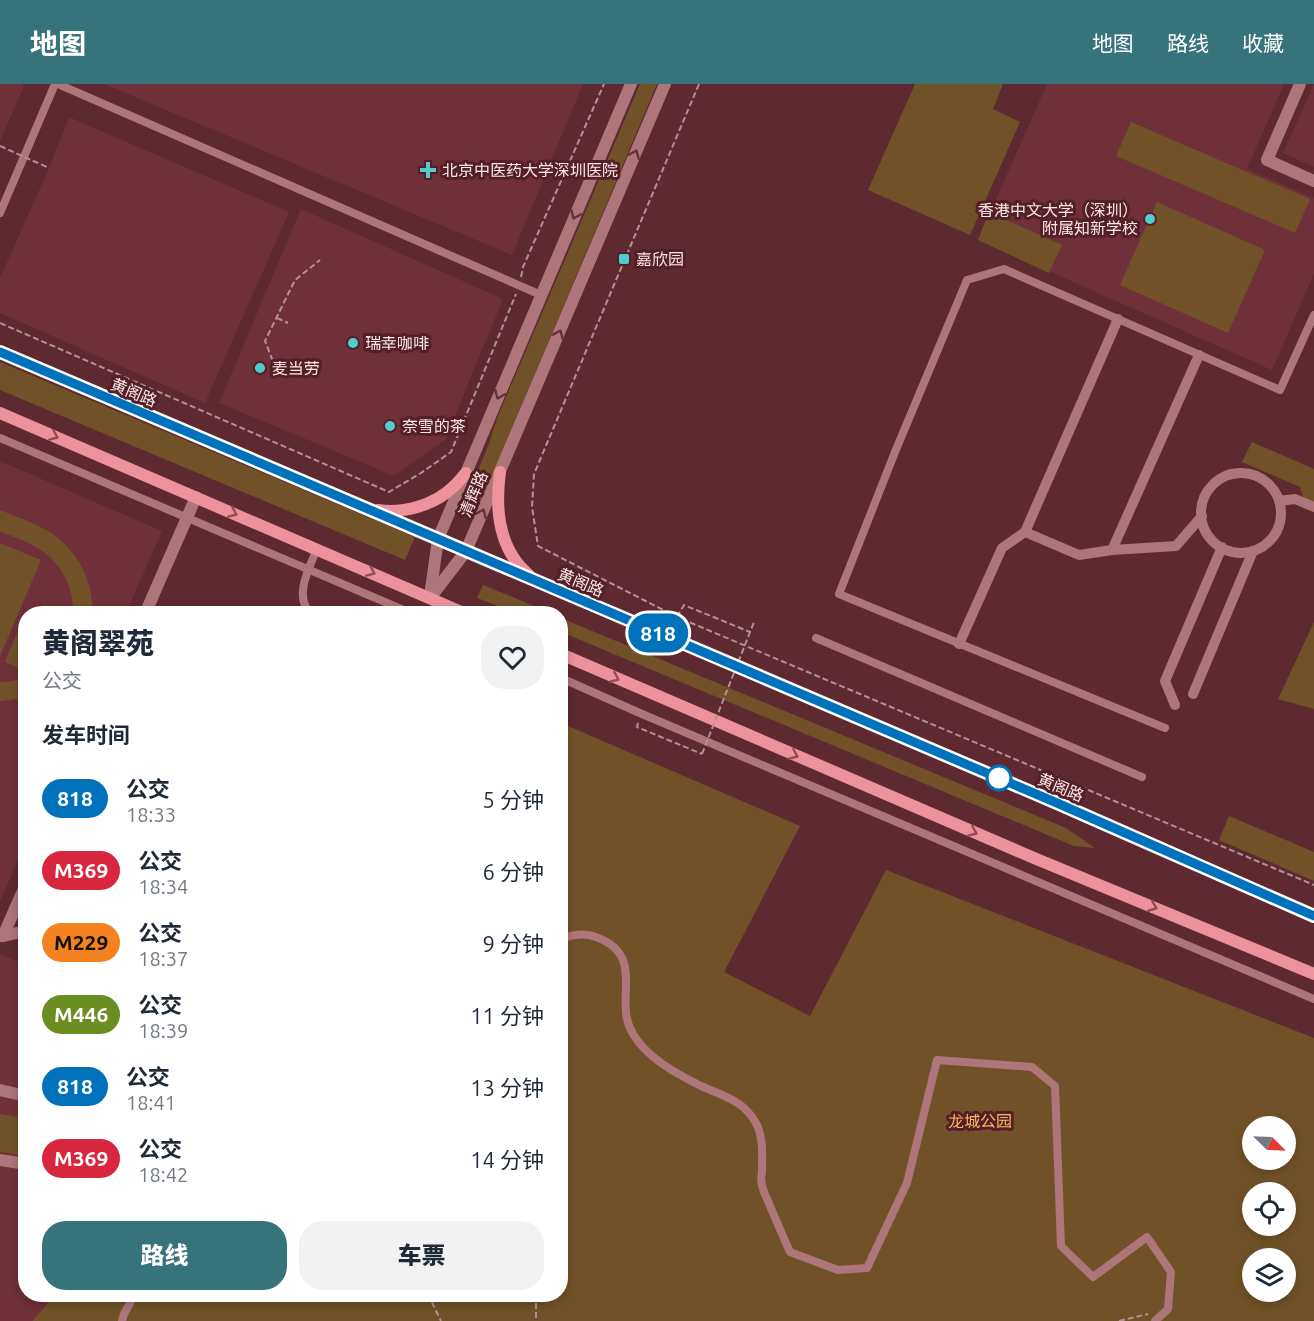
<!DOCTYPE html>
<html lang="zh">
<head>
<meta charset="utf-8">
<style>
	body { margin:0; font-family:Ubuntu,"Noto Sans SC",sans-serif; background:#f2f2f3; color:#1f2937; height:100vh; display:flex; flex-direction:column; font-size:22px; white-space:nowrap }
	* { box-sizing:border-box; margin:0 }
	p { font-size:20px; color:#747a83 }
	.icon { flex:none; width:33px; height:33px; fill:none; stroke:currentColor; stroke-width:2; stroke-linecap:round; stroke-linejoin:round }
	.map { position:relative; flex:1; overflow:hidden }
	.sheet { position:absolute; left:18px; top:522px; width:550px; height:696px; display:flex; flex-direction:column; background:#fff; border-radius:24px; box-shadow:0 3px 9px #0003 }
	.sheet>* { flex:none }
	.badge { padding:0 12px; border-radius:20px; font-size:21px; line-height:39px }
	.needle { width:39px; rotate:114deg }
	.buttons { position:absolute; left:1242px; top:1032px; display:grid; gap:12px }
	.buttons a { display:grid; place-items:center; width:54px; height:54px; border-radius:50%; background:#fff; box-shadow:0 3px 9px #0003; font-size:30px }
	.map>.badge { position:absolute; translate:-50% -50%; box-shadow:0 0 0 3px #fff }
	h2 { padding:0 24px; font-size:22px; line-height:54px }
	.round { display:grid; place-items:center; flex:none; width:63px; height:63px; border-radius:24px; background:#f2f2f3 }
	.summary { display:flex; align-items:center; justify-content:space-between; height:102px; padding:0 24px }
	h1 { font-size:28px; font-weight:800; line-height:45px }
	.primary-button { display:flex; gap:12px; margin-top:auto; padding:12px 24px }
	.primary-button a { flex:1; height:69px; border-radius:24px; background:#36737a; color:#fff; font-size:24px; font-weight:800; line-height:69px; text-align:center }
	.primary-button a+a { background:#f2f2f3; color:#1f2937 }
	ul { padding:0; list-style:none }
	li { display:flex; align-items:center; gap:18px; height:72px; padding:0 24px }
	li div { flex:1 }
	li b { display:block; font-size:22px }
	li em { font-style:normal }
	li .badge { min-width:66px; font-weight:700; text-align:center }
	header { display:flex; align-items:center; gap:36px; box-sizing:border-box; height:84px; padding:0 30px; background:#36737a; color:#fff }
	header strong { font-size:28px }
	nav { display:flex; gap:33px; margin-inline-start:auto; font-size:21px }
	.map>svg:first-child { display:block }
</style>
</head>
<body>
<header>
<strong>地图</strong>
<nav><a>地图</a><a>路线</a><a>收藏</a></nav>
</header>
<div class="map">
<svg width="1314" height="1237" viewBox="0 0 1314 1237">
	<rect width="100%" height="100%" fill="#5f2931"/>
	<g fill="#6f3039">
		<path d="M0,0H21L24,2L0,57Z"/>
		<path d="M104,0H583L512,171Z"/>
		<path d="M1047,0H1284L1247,85L1314,114V190L1272,286L978,156Z"/>
		<path d="M1314,0V83L1283,69Z"/>
		<path d="M69,33L289,128L205,319L0,229V194L49,84Z"/>
		<path d="M301,125L503,215L445,356L394,392L219,319Z"/>
		<path d="M0,377L162,447L126,529L26,530L25,759L0,818Z"/>
		<path d="M0,870L25,880L26,1210L55,1211L32,1237H0Z"/>
	</g>
	<g fill="#715228" fill-rule="evenodd">
		<path d="M640,0H657L478,425L464,419L487,365L498,332Z"/>
		<path d="M915,0H1003L993,25L1020,38L970,151L868,106Z"/>
		<path d="M1131,38L1310,115L1295,149L1116,72Z"/>
		<path d="M1157,118L1265,166L1228,249L1120,201Z"/>
		<path d="M989,128L1062,161L1049,189L978,156Z"/>
		<path d="M0,278L415,453L405,476L0,306Z"/>
		<path d="M1252,358L1314,385V425L1306,422L1300,403L1242,378Z"/>
		<path d="M0,426C17,433 36,439 51,449C78,467 94,498 92,529H73C74,504 61,478 39,465C27,457 13,453 0,447Z"/>
		<path d="M0,459L41,476L0,572Z"/>
		<path d="M483,501L551,529H517L477,514Z"/>
		<path d="M26,527L33,529L26,530L25,587L5,578Z"/>
		<path d="M561,534L1066,744L1095,764L1074,762L561,548Z"/>
		<path d="M1314,538V625L1278,615Z"/>
		<path d="M25,594V614L0,617V598H8Z"/>
		<path d="M561,639L800,742L724,888L810,932L886,786L1314,954V1237H32L55,1211L561,1210ZM1252,1042H1286V1076H1252ZM1252,1108H1286V1142H1252ZM1252,1174H1286V1208H1252Z"/>
		<path d="M1229,732L1314,768V797L1219,756Z"/>
		<path d="M0,1030L25,1034V1072L0,1068Z"/>
	</g>
	<g fill="none" stroke-linecap="round" stroke-linejoin="round">
		<g stroke="#b49094" stroke-width="2" stroke-dasharray="6 3" stroke-linecap="butt">
			<path d="M699,0L534,390L532,423L538,462L677,533L1314,801"/>
			<path d="M521,193L523,183L604,0"/>
			<path d="M277,234L288,239"/>
			<path d="M0,239L389,408L421,389L451,368L516,210"/>
			<path d="M276,285L265,257L295,196L320,176"/>
			<path d="M677,533L684,521L750,548"/>
			<path d="M638,639L637,643L702,670"/>
			<path d="M428,1210L441,1237"/>
			<path d="M536,1210V1237"/>
			<path d="M1119,1237L1148,1230"/>
		</g>
		<g stroke="#ae757a" stroke-width="8">
			<path d="M58,0L541,211"/>
			<path d="M0,129L55,0"/>
			<path d="M0,354L413,530"/>
			<path d="M311,530C293,513 309,484 317,465"/>
			<path d="M816,554L1142,693"/>
			<path d="M561,594L642,630L1314,915"/>
			<path d="M1165,644L839,510L895,368L967,196L1004,185L1280,306L1314,231"/>
			<path d="M561,856C570,850 586,849 596,853C648,872 612,916 633,950C647,974 677,990 701,1002C723,1012 743,1016 756,1039C764,1054 762,1072 762,1088C761,1092 761,1097 762,1101C763,1108 768,1116 770,1122C777,1138 783,1153 790,1168L838,1186L867,1184L907,1099L937,976L1032,983L1055,1002L1061,1162L1093,1193L1147,1153L1171,1188L1168,1225L1155,1237"/>
			<path d="M122,1237L124,1230L135,1210"/>
		</g>
		<g stroke="#ae757a" stroke-width="10">
			<path d="M1199,271L1112,466L1176,462L1202,432"/>
			<circle cx="1241" cy="429" r="40"/>
			<path d="M1279,417L1295,415L1314,423"/>
			<path d="M1112,466L1079,471L1025,448L1118,235"/>
			<path d="M959,560L1002,464L1025,448"/>
			<path d="M1193,610L1253,467"/>
			<path d="M1175,621L1165,597L1222,463"/>
		</g>
		<g stroke="#ae757a" stroke-width="12">
			<path d="M1300,0L1267,76L1314,97"/>
			<path d="M145,530L196,413"/>
			<path d="M0,852H3L26,800"/>
			<path d="M3,852L26,847"/>
			<path d="M0,1006L26,1012"/>
			<path d="M0,1076L26,1080"/>
		</g>
		<g stroke="#ae757a" stroke-width="12">
			<path d="M430,512L438,455L631,0"/>
			<path d="M430,514L466,467L665,0"/>
		</g>
		<g stroke="#ec929c" stroke-width="12">
			<path d="M0,268L1057,719L1314,832"/>
			<path d="M0,329L466,530"/>
			<path d="M500,388C495,425 498,465 529,491"/>
			<path d="M378,426C403,430 435,421 453,403C458,399 462,393 466,389"/>
			<path d="M561,570L1034,774L1314,890"/>
		</g>
		<g stroke="#b49094" stroke-width="2" stroke-dasharray="6 3" stroke-linecap="butt">
			<path d="M0,62L49,84"/>
			<path d="M702,670L754,538"/>
		</g>
	</g>
	<defs><path id="oneway-chevron" d="M-2-3.5L2.5 0L-2 3.5" fill="none" stroke-width="1.6" stroke-linecap="round" stroke-linejoin="round" transform="scale(1.5)"/></defs>
	<g stroke="#663038">
		<use href="#oneway-chevron" transform="translate(635 70) rotate(-67)"/>
		<use href="#oneway-chevron" transform="translate(575 131) rotate(113)"/>
		<use href="#oneway-chevron" transform="translate(559 250) rotate(-67)"/>
		<use href="#oneway-chevron" transform="translate(499 311) rotate(113)"/>
		<use href="#oneway-chevron" transform="translate(482 429) rotate(-67)"/>
	</g>
	<g stroke="#914d56">
		<use href="#oneway-chevron" transform="translate(54 352) rotate(23)"/>
		<use href="#oneway-chevron" transform="translate(233 429) rotate(23)"/>
		<use href="#oneway-chevron" transform="translate(371 488) rotate(23)"/>
		<use href="#oneway-chevron" transform="translate(615 594) rotate(23)"/>
		<use href="#oneway-chevron" transform="translate(794 671) rotate(23)"/>
		<use href="#oneway-chevron" transform="translate(973 748) rotate(23)"/>
		<use href="#oneway-chevron" transform="translate(1153 823) rotate(22)"/>
	</g>
	<g fill="none" stroke-linecap="round" stroke-linejoin="round">
		<defs>
			<path id="line" d="M0,268L1057,719L1314,832"/>
		</defs>
		<use href="#line" stroke="#fff" stroke-width="14"/>
		<use href="#line" stroke="#0072bc" stroke-width="9"/>
	</g>
	<g fill="#53cdcb" stroke="#541f27" stroke-width="2">
		<path d="M425 77h6v6h6v6h-6v6h-6v-6h-6v-6h6z"/>
		<circle cx="1150" cy="135" r="6"/>
		<rect x="618" y="169" width="12" height="12" rx="3"/>
		<circle cx="353" cy="259" r="6"/>
		<circle cx="260" cy="284" r="6"/>
		<circle cx="390" cy="342" r="6"/>
	</g>
	<circle fill="#fff" stroke="#0072bc" stroke-width="3" cx="999" cy="694" r="12"/>
	<g text-anchor="middle" stroke-width="6" stroke-linejoin="round" paint-order="stroke">
		<g font-size="16" fill="#fbe6e7" stroke="#541f27" text-anchor="start">
			<text x="442" y="92">北京中医药大学深圳医院</text>
			<text x="1138" y="132" text-anchor="end">香港中文大学（深圳）<tspan x="1138" dy="18">附属知新学校</tspan></text>
			<text x="636" y="181">嘉欣园</text>
			<text x="365" y="265">瑞幸咖啡</text>
			<text x="272" y="290">麦当劳</text>
			<text x="402" y="348">奈雪的茶</text>
		</g>
		<g font-size="16" fill="#fbe6e7" stroke="#541f27">
			<text transform="translate(134 308) rotate(23)" y="6">黄阁路</text>
			<text transform="translate(473 410) rotate(-67)" y="6">清辉路</text>
			<text transform="translate(581 498) rotate(23)" y="6">黄阁路</text>
			<text transform="translate(1061 703) rotate(23)" y="6">黄阁路</text>
		</g>
		<g font-size="16" fill="#fbba5f" stroke="#541f27">
			<text x="980" y="1043">龙城公园</text>
		</g>
	</g>
</svg>
<div class="buttons">
<a><svg class="needle" viewBox="-14 -14 28 28"><path d="M0-13l5 13h-10z" fill="#e53935"/><path d="M0 13l5-13h-10z" fill="#747a83"/></svg></a>
<a><svg class="icon" aria-label="locate" viewBox="0 0 24 24"><circle cx="12" cy="12" r="6"/><path d="M12 2v4M12 18v4M2 12h4M18 12h4"/></svg></a>
<a><svg class="icon" aria-label="layers" viewBox="0 0 24 24"><path d="M12 4l9 5-9 5-9-5zM3 14l9 5 9-5"/></svg></a>
</div>
<b class="badge" style="left:658px;top:549px;background:#0072bc;color:#fff">818</b>
<section class="sheet">
<div class="summary"><div><h1>黄阁翠苑</h1><p>公交</p></div><a class="round"><svg class="icon" aria-label="heart" viewBox="0 0 24 24"><path d="M12 20l-8-8c-3-5 5-10 8-4 3-6 11-1 8 4z"/></svg></a></div>
<h2>发车时间</h2>
<ul>
<li><span class="badge" style="background:#0072bc;color:#fff">818</span><div><b>公交</b><p>18:33</p></div><em>5 分钟</em></li>
<li><span class="badge" style="background:#d7263d;color:#fff">M369</span><div><b>公交</b><p>18:34</p></div><em>6 分钟</em></li>
<li><span class="badge" style="background:#f58220;color:#111">M229</span><div><b>公交</b><p>18:37</p></div><em>9 分钟</em></li>
<li><span class="badge" style="background:#6b8e23;color:#fff">M446</span><div><b>公交</b><p>18:39</p></div><em>11 分钟</em></li>
<li><span class="badge" style="background:#0072bc;color:#fff">818</span><div><b>公交</b><p>18:41</p></div><em>13 分钟</em></li>
<li><span class="badge" style="background:#d7263d;color:#fff">M369</span><div><b>公交</b><p>18:42</p></div><em>14 分钟</em></li>
</ul>
<div class="primary-button"><a>路线</a><a>车票</a></div>
</section>
</div>
</body>
</html>
